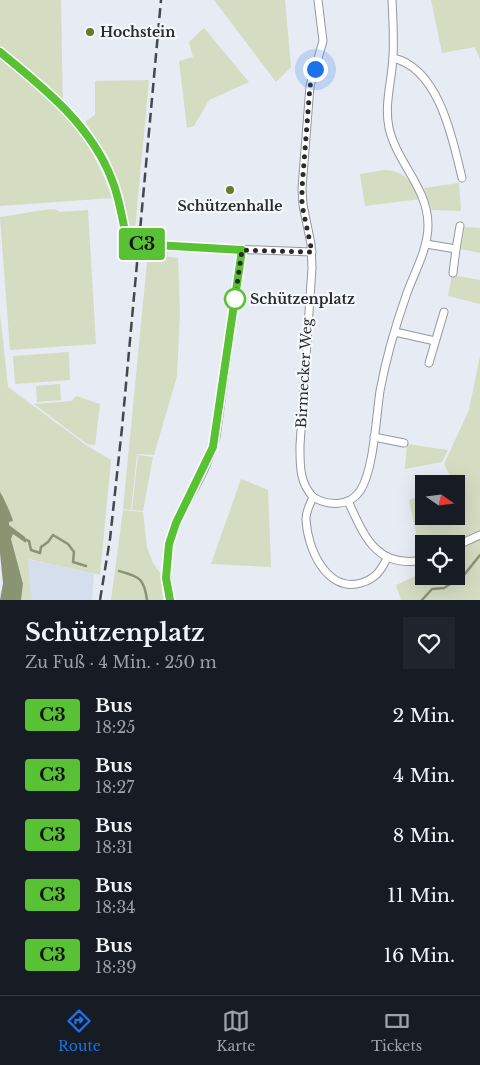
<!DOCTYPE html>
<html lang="de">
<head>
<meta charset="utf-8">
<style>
	body { margin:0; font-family:"Libre Baskerville",serif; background:#20242c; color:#f1f3f6; height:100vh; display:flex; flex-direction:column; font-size:19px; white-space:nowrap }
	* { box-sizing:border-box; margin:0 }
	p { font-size:16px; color:#9ea1a6 }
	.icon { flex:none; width:28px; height:28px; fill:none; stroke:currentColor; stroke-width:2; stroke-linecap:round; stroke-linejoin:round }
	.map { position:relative; height:600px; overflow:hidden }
	.panel { display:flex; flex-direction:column; background:#171b24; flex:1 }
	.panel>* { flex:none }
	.badge { padding:0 10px; border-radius:4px; font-size:18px; line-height:32px }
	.needle { width:32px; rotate:104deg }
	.fabs { position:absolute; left:415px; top:475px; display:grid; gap:10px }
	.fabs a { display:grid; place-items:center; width:50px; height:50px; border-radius:0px; background:#171b24; box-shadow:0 5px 20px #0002; font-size:25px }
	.you { position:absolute; width:25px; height:25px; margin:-12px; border:4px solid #fff; border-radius:50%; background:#1a73e8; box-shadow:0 0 0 8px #1a73e833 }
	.map>.badge { position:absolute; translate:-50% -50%; box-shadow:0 0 0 2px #fff }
	.round { display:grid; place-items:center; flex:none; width:52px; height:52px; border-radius:0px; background:#20242c }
	.headline { display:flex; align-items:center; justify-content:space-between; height:85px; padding:0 25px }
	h1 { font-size:24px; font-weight:800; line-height:38px }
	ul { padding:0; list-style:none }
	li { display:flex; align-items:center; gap:15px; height:60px; padding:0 25px }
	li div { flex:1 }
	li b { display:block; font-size:19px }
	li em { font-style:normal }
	li .badge { min-width:55px; font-weight:700; text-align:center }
	.tab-bar { display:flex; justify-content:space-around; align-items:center; height:70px; border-top:1px solid #363941; background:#171b24; font-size:14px; color:#9ea1a6 }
	.tab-bar a { display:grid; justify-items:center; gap:2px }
	.tab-bar .selected { color:#1a73e8 }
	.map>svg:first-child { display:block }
</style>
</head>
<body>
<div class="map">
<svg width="480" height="600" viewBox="0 0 480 600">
	<rect width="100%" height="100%" fill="#e6ebf4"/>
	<path fill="#d5deed" d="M27,559L94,574L92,600H31Z"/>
	<g fill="#d4dcc2">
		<path d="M0,0H61L63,114C87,141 100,163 112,198L0,206Z"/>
		<path d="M214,0H285L291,67L276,82Z"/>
		<path d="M431,0H480V60L475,47L442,53Z"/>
		<path d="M204,28L249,82L209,100L194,126L187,128L179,61L193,57L189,42Z"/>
		<path d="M149,80L135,229L129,228L123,197L109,158L85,122L95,115V81Z"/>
		<path d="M384,170C404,170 413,183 420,199L365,206L360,174Z"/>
		<path d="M459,183L461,211L432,210L424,188Z"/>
		<path d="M55,209L60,212L88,210L96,344L10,350L0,217C19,215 35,210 55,209Z"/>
		<path d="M465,227L480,228V253L461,249Z"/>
		<path d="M148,252H168V257L178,258L180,311L177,376L154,455L137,454L131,510L123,509Z"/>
		<path d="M452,275L480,280V304L448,296Z"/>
		<path d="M0,313L8,387L86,445L111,460L100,575L28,559L31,600H21L23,584L0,552Z"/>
		<path d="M69,352L70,380L15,384L13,356Z"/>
		<path d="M480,356V600H401L396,585L424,572V576H456V544H424V570L409,500L424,494V516H456V484H448L453,481L444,464L469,410Z"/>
		<path d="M60,384L61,400L37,402L36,386Z"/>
		<path d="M76,396L100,404L95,445L87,444L34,404L72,401Z"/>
		<path d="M407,444L448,450L442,462L405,469Z"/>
		<path d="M138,455L153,457L143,511L132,510Z"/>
		<path d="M241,479L268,490L271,567L211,564Z"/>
		<path d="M123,510L143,512L147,547L153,563L160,573L163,600H111Z"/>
	</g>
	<path fill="#8a9372" d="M0,492C3,496 12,516 13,521L9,522V525L25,537L26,543L13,534L11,539L23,584L21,600H0L3,583L0,553Z"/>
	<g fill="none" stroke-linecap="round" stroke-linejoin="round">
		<g stroke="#8a9372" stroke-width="2.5">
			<path d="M23,539L29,541L31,550L40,553L41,547L48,542L53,535L68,544L74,552L73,562L86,566"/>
			<path d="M119,571C140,577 144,578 147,600"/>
			<path d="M422,600L432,589L444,588L464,575L480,555"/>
		</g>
		<defs>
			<g id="minor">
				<path d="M318,0L323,41L310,86L302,188L303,205L311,244L312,268L300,445C300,464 299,482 313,497C310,504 306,511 306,519C307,547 326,593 361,583C375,579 381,571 387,558"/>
				<path d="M0,52C44,88 91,125 112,180C120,199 122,220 127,240L138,244L176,247L312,252"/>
				<path d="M393,58C439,68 453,140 462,178"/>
				<path d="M426,244L456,249L460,226"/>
				<path d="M453,273L456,249"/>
				<path d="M395,332L435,341"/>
				<path d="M429,363L444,312"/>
				<path d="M374,437L404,443"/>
				<path d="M313,497C328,506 349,507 360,491C374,470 376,417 380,391C386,358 396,324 407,293C415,271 428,249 428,225C428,188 397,163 389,128C384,104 392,80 393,57C394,38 393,19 392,0"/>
				<path d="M348,501C365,538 377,569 424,560"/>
				<path d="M456,546L480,535"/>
				<path d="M170,600C155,522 199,502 216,437L242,250"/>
			</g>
		</defs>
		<use href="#minor" stroke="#9398a0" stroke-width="9"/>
		<use href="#minor" stroke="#fff" stroke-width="7"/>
		<path stroke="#45484b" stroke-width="2.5" stroke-dasharray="10 5" stroke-linecap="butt" d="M100,600L110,539L122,428L161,0"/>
	</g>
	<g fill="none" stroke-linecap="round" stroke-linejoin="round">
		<defs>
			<path id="line" d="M0,52C44,88 91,125 112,180C120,199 122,220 127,240L138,244L242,250L213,447L176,523L169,544L166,578L170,600"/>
		</defs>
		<use href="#line" stroke="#fff" stroke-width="11"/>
		<use href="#line" stroke="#59c134" stroke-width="8"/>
		<path stroke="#292b2e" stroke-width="5" stroke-dasharray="0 9" d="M235,299L242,250L312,252L302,205V188L310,86L315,69"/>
	</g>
	<g fill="#687927" stroke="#f5f9fe" stroke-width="2">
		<circle cx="90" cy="32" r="5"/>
		<circle cx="230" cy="190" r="5"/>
	</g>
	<circle fill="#fff" stroke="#59c134" stroke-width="2.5" cx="235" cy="299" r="10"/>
	<g text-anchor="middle" stroke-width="4.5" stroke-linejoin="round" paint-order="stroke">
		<g font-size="14" font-weight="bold" fill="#292b2e" stroke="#f5f9fe" text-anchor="start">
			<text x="100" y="37">Hochstein</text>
			<text x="230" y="211" text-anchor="middle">Schützenhalle</text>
		</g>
		<g font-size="14" font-weight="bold" fill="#292b2e" stroke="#f5f9fe" text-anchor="start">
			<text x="250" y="304">Schützenplatz</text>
		</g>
		<g font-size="14" fill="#292b2e" stroke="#f5f9fe">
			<text transform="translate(304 373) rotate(-87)" y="5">Birmecker Weg</text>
		</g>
	</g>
</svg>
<div class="fabs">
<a><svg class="needle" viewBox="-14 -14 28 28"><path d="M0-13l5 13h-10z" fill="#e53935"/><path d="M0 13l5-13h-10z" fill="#9ea1a6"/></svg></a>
<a><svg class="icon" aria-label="locate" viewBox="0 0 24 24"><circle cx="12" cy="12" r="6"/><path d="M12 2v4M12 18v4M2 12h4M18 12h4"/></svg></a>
</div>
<div class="you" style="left:315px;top:69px"></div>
<b class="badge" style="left:142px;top:244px;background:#59c134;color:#111">C3</b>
</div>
<section class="panel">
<div class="headline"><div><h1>Schützenplatz</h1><p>Zu Fuß · 4 Min. · 250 m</p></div><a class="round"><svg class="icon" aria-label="heart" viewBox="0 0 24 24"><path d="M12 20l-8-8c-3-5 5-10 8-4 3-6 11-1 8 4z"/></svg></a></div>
<ul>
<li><span class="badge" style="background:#59c134;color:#111">C3</span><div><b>Bus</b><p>18:25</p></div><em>2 Min.</em></li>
<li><span class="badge" style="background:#59c134;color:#111">C3</span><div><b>Bus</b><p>18:27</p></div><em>4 Min.</em></li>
<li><span class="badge" style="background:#59c134;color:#111">C3</span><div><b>Bus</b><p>18:31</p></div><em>8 Min.</em></li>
<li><span class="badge" style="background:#59c134;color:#111">C3</span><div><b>Bus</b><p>18:34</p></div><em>11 Min.</em></li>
<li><span class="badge" style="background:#59c134;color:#111">C3</span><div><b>Bus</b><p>18:39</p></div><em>16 Min.</em></li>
</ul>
</section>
<nav class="tab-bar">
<a class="selected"><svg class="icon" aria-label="directions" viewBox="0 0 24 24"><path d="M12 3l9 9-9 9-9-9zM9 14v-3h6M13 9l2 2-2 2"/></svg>Route</a>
<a><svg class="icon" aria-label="map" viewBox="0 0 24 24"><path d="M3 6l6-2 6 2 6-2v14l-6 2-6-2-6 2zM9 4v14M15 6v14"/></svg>Karte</a>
<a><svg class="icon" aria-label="tickets" viewBox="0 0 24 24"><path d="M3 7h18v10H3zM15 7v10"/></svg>Tickets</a>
</nav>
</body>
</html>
